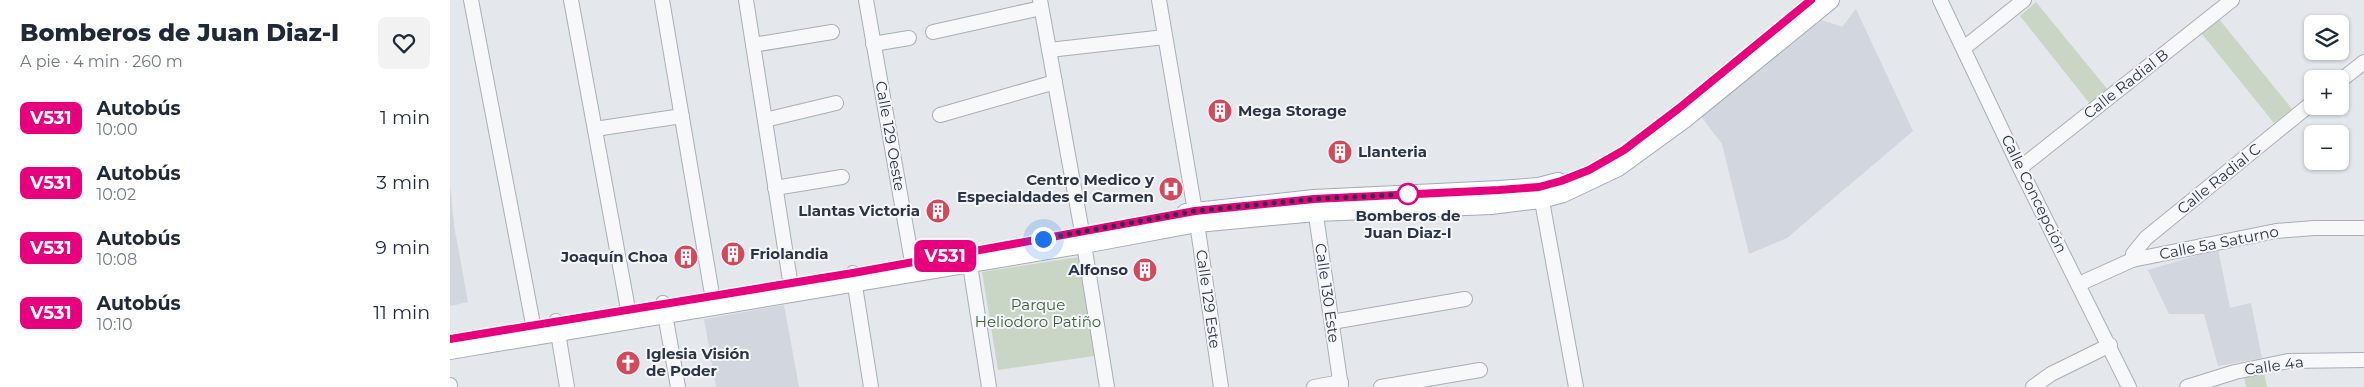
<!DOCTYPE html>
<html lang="es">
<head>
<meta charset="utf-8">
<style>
	body { margin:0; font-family:Montserrat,sans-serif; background:#f2f2f3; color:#1f2937; height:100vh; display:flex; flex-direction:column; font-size:19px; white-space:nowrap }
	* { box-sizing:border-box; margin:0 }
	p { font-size:16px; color:#747a83 }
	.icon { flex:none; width:28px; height:28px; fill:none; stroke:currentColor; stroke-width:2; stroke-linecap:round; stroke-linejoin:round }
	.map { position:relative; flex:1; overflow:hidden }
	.drawer { display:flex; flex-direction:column; background:#fff; width:450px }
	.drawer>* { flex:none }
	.badge { padding:0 10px; border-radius:8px; font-size:18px; line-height:32px }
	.fabs { position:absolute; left:1854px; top:15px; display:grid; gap:10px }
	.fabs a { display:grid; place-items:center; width:45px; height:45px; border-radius:8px; background:#fff; box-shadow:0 1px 4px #0004; font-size:25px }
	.you { position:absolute; width:25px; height:25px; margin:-12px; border:4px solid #fff; border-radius:50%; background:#1a73e8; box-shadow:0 0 0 8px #1a73e833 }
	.map>.badge { position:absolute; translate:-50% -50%; box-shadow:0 0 0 2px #fff }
	.round { display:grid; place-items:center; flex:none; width:52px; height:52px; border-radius:8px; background:#f2f2f3 }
	.overview { display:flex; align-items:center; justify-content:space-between; height:85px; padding:0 20px }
	h1 { font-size:24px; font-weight:800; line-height:38px }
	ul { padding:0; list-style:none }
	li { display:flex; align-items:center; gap:15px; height:65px; padding:0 20px }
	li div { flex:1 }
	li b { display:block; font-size:19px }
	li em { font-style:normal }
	li .badge { min-width:55px; font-weight:700; text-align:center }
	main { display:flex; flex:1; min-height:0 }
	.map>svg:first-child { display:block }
</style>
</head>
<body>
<main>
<section class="drawer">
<div class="overview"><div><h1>Bomberos de Juan Diaz-I</h1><p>A pie · 4 min · 260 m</p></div><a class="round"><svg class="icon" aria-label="heart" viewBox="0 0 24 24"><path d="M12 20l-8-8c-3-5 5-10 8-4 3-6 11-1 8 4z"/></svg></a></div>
<ul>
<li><span class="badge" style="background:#e6007e;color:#fff">V531</span><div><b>Autobús</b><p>10:00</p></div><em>1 min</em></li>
<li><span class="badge" style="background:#e6007e;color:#fff">V531</span><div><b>Autobús</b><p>10:02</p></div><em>3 min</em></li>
<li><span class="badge" style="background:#e6007e;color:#fff">V531</span><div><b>Autobús</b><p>10:08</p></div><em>9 min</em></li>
<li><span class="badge" style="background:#e6007e;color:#fff">V531</span><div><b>Autobús</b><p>10:10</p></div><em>11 min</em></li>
</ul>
</section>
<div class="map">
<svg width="1914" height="387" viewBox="0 0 1914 387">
	<rect width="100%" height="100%" fill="#e4e7ec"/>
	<g fill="#d2d6de">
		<path d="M1406,9L1463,131L1337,238L1299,254L1272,144L1247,111L1315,67L1366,18L1392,27Z"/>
		<path d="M0,184L4,225L18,302L0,306Z"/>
		<path d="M1768,249L1780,308L1801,303L1812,358L1768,366L1754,314H1719L1698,270Z"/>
		<path d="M334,305L349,387H266L254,319Z"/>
	</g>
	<g fill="#c9d6c5">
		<path d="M1586,2L1658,90L1640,104L1570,16Z"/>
		<path d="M1769,19L1842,109L1824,123L1752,34Z"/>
		<path d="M629,257L644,356L548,370L532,272Z"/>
		<path d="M1814,373L1817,387H1796L1794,377Z"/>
	</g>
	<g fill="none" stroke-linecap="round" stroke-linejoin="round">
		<defs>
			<g id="minor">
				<path d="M21,0L83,324"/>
				<path d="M121,0L180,320"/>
				<path d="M212,0L264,306"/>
				<path d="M296,0L342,293"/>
				<path d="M416,0L464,273"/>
				<path d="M590,0L632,232L657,387"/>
				<path d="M709,0L747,223L771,387"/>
				<path d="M1490,0L1570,168L1679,387"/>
				<path d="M483,32L591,8"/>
				<path d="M423,44L459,38"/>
				<path d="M303,45L382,32"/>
				<path d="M1514,48L1574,0"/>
				<path d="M599,50L715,37"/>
				<path d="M1890,81L1914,62"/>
				<path d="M490,115L605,82"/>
				<path d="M315,120L386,103"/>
				<path d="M145,129L232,116"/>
				<path d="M1570,168L1782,0"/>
				<path d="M325,188L392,177"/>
				<path d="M1090,190L1126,387"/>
				<path d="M864,202L891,387"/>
				<path d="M518,252L539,387"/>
				<path d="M1682,260L1683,254L1696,238L1862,103"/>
				<path d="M403,273L421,387"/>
				<path d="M1629,284L1682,260L1826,231L1864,228H1914"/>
				<path d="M213,303L228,387"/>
				<path d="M106,321L117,387"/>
				<path d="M882,322L1015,299"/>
				<path d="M0,385V387"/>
				<path d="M864,387L891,382"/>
				<path d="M931,387L1030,370"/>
				<path d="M1583,387L1601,374L1660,345"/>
				<path d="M1737,387L1785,372L1838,361L1914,360"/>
			</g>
			<g id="major">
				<path d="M736,213L864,199L1049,190L1089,187L1108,182"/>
				<path d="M0,350L634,244L747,223L866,212L1041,205L1091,199L1113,193L1168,167L1234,119L1380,0"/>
			</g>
		</defs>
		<use href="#minor" stroke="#a9aeb7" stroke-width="16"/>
		<use href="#major" stroke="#a3abb8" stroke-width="20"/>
		<use href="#minor" stroke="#f7f8fa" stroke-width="14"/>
		<use href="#major" stroke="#fff" stroke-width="18"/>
	</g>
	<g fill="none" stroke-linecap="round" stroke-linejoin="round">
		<defs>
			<path id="line" d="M0,339L403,273L745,211L864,199L1049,190L1089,187L1111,181L1139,170L1174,150L1228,109L1361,0"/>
		</defs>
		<use href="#line" stroke="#fff" stroke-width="11"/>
		<use href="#line" stroke="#e6007e" stroke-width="8"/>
		<path stroke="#2b3445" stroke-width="5" stroke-dasharray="0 9" d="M593,239L745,211L864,199L963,194H958"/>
	</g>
	<defs>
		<symbol id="building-disc" viewBox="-11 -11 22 22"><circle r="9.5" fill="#d1495b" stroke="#f4f6f9"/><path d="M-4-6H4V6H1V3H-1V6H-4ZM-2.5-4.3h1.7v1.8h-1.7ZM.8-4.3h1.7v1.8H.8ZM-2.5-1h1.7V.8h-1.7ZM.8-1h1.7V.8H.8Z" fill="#fff"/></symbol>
		<symbol id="hospital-disc" viewBox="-11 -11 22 22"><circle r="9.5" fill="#d1495b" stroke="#f4f6f9"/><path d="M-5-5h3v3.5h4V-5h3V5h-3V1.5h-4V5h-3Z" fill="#fff"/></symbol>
		<symbol id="church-disc" viewBox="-11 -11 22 22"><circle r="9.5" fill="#d1495b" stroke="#f4f6f9"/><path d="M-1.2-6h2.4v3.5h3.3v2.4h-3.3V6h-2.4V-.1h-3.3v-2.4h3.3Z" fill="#fff"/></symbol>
	</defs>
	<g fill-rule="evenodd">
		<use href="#building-disc" x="756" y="97" width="28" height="28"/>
		<use href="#building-disc" x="876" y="138" width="28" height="28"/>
		<use href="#hospital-disc" x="707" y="175" width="28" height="28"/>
		<use href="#building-disc" x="474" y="197" width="28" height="28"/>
		<use href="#building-disc" x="269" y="240" width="28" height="28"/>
		<use href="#building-disc" x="222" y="243" width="28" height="28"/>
		<use href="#building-disc" x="681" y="256" width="28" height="28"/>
		<use href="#church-disc" x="164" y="349" width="28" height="28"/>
	</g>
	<circle fill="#fff" stroke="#e6007e" stroke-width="2.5" cx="958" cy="194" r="10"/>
	<g text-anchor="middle" stroke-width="4" stroke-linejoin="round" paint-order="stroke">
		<g font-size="15" fill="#2b3445" stroke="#f4f6f9">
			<text transform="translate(1676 84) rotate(-38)" y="5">Calle Radial B</text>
			<text transform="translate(440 136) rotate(80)" y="5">Calle 129 Oeste</text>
			<text transform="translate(1769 179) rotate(-39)" y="5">Calle Radial C</text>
			<text transform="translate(1584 194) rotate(64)" y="5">Calle Concepción</text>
			<text transform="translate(1769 243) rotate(-11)" y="5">Calle 5a Saturno</text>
			<text transform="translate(877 293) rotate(82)" y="5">Calle 130 Este</text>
			<text transform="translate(758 299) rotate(82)" y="5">Calle 129 Este</text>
			<text transform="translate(1824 366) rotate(-8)" y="5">Calle 4a</text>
		</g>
		<g font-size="15" font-weight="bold" fill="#2b3445" stroke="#f4f6f9" text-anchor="start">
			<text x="788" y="116">Mega Storage</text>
			<text x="908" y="157">Llanteria</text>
			<text x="704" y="185" text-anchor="end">Centro Medico y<tspan x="704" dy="17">Especialdades el Carmen</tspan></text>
			<text x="470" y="216" text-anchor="end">Llantas Victoria</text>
			<text x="300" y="259">Friolandia</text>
			<text x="218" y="262" text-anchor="end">Joaquín Choa</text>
			<text x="678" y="275" text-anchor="end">Alfonso</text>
			<text x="196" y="359">Iglesia Visión<tspan x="196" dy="17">de Poder</tspan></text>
		</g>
		<g font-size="15" font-weight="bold" fill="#2b3445" stroke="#f4f6f9">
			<text x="958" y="221">Bomberos de<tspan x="958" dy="17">Juan Diaz-I</tspan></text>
		</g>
		<g font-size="15" fill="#3f6138" stroke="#f4f6f9">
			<text x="588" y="310">Parque<tspan x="588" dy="17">Heliodoro Patiño</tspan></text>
		</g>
	</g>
</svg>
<div class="fabs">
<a><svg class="icon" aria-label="layers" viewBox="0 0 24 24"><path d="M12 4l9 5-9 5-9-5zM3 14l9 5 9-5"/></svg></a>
<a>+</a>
<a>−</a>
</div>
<div class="you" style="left:593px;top:239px"></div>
<b class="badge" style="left:495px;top:256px;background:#e6007e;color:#fff">V531</b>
</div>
</main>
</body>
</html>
